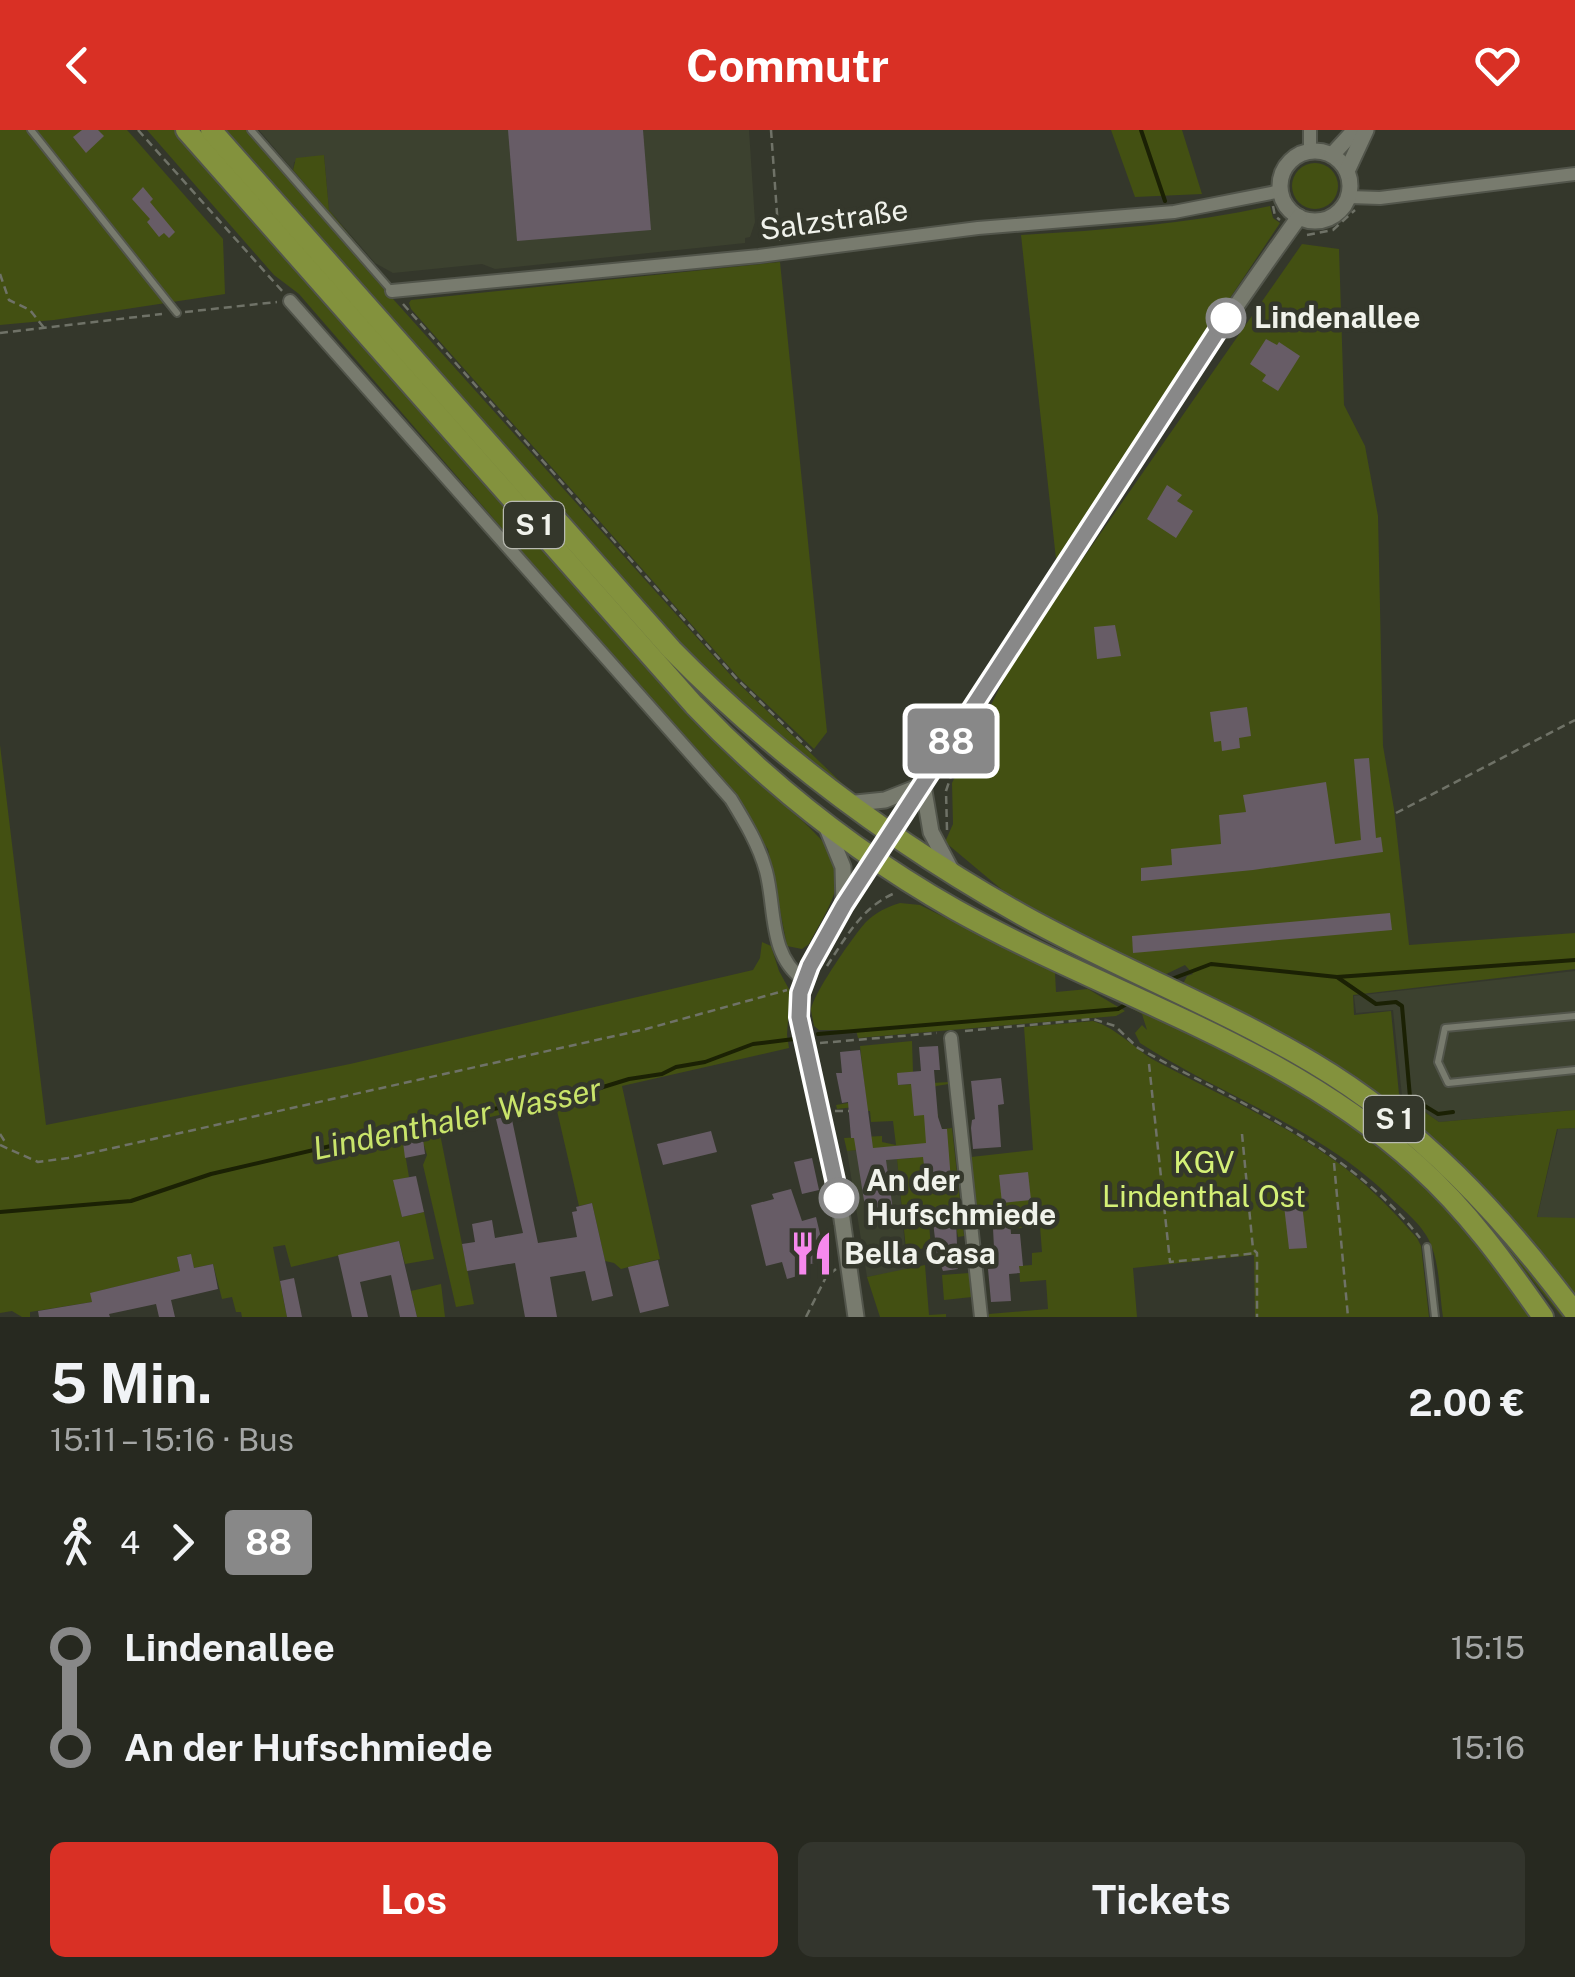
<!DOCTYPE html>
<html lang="de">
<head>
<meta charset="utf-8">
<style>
	body { margin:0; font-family:"Public Sans",sans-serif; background:#33352d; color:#f1f3f6; height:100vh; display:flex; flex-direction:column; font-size:38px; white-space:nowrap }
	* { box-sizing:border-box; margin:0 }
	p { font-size:32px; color:#a4a6a5 }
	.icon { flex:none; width:55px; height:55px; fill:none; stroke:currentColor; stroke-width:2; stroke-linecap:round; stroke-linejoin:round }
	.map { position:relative; height:1187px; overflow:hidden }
	.side { display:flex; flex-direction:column; background:#272920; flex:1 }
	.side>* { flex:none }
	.badge { padding:0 20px; border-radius:8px; font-size:35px; line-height:65px }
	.map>.badge { position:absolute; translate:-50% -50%; box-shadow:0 0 0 5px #fff }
	.legs { display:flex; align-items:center; gap:15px; height:110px; padding:0 50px; font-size:32px }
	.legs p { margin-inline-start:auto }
	.headline { display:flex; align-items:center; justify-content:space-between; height:170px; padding:0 50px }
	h1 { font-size:55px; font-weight:700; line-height:75px }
	.primary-button { display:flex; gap:20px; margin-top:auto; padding:20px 50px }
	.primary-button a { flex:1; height:115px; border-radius:15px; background:#d93025; color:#fff; font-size:40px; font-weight:700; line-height:115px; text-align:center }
	.primary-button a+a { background:#33352d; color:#f1f3f6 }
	ul { padding:0 50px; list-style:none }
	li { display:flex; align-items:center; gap:35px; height:100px; font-size:38px }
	li i { display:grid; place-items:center; width:15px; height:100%; margin:0 12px; background:currentColor }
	li i::after { content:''; width:25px; height:25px; margin:-12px; border:8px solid; border-radius:50%; background:#272920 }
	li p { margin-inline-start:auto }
	li:first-child i { background:linear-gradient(#0000 50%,currentColor 0) }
	li:last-child i { background:linear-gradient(currentColor 50%,#0000 0) }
	header { display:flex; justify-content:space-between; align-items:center; height:130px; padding:0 50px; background:#d93025; color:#fff; font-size:45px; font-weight:700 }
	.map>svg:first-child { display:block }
</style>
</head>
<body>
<header><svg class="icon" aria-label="back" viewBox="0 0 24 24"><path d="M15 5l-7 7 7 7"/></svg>Commutr<svg class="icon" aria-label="heart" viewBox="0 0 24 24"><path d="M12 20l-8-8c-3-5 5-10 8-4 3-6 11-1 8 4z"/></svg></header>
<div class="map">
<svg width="1575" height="1187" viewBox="0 0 1575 1187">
	<rect width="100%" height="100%" fill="#34372b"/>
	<g fill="#3c412f">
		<path d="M259,0H749L755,92L750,107L745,108V113L495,139L482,134L393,143L375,133L329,80L324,25L294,32L293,40Z"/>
		<path d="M1575,841V980L1439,992L1402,966L1393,880L1356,883L1354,866Z"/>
		<path d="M1575,998V1088H1537L1558,999Z"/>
		<path d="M896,1016L907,1140L867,1147L847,1021Z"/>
	</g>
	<g fill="#435012">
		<path d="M0,0H127L223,109L225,164L54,190L0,195Z"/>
		<path d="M147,0H176L733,629C755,653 831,708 837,734C843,760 820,792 809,814L802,819L787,816L768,719L674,597L299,164L274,145Z"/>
		<path d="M222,0H248L376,150L735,550L851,662L746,581L677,514Z"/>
		<path d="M1111,0H1182L1202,64L1135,67Z"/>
		<path d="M324,25L329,80L375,136L293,40L296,28Z"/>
		<circle cx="1315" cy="56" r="23"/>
		<path d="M1270,76L1273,88L1280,93L1056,429L1021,105C1105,100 1188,94 1270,76Z"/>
		<path d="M1302,114L1339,119L1344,275L1365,316L1378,386L1383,616L1394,679L1409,815L1575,803V839L1353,865L1354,885L1391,881L1399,964L1439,992L1575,980V998L1557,999L1537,1087L1575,1088V1165C1513,1084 1444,1007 1357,951C1302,915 1240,887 1182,856L1187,846L1193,844L1185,835L1160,847L1086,811L1013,769L945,712L953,694L952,653L1006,545L1059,463Z"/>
		<path d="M780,132L827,602L814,619L739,548L411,179L409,173L411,170Z"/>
		<path d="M0,615L46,995L350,934L753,840L760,828L762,812L771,816L779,841L790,861L787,905L789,918L622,956L660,1129L621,1139L614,1133L605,1131L592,1073L579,1076L555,972L439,999L474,1174L456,1177L423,1035L427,1025L422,1009L403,1012L409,1047L394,1051L402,1087L424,1082L434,1129L405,1134L399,1111L291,1137L285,1115L273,1117L287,1187H242L241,1182H236L232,1167L222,1169L213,1134L194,1138L190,1124L177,1127L180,1141L91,1163L92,1172L30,1182V1187H22L12,1181L0,1183Z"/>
		<path d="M900,773L920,775L1055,843L1056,862L1088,859L1125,881L1116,886L858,908L856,900H819L814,896C814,895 811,881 811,880C813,864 854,805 866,792C876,782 887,777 900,773Z"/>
		<path d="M1156,862C1270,915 1381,976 1470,1068C1505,1104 1535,1148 1567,1187H1562L1473,1077L1445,1049L1373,988L1272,922L1152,864Z"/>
		<path d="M1134,874C1243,930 1373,987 1454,1082C1482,1115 1507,1152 1533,1187H1443C1439,1161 1440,1127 1426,1105C1418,1092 1405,1081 1394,1071C1323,999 1224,967 1140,913L1135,903L1142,895L1147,900L1142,884L1129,877Z"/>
		<path d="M1093,891C1116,898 1132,916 1152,929C1211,961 1276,989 1331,1028C1364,1050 1391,1079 1417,1108L1421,1116L1429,1187H1255L1254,1125L1133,1138L1137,1187H989V1184L1048,1179L1046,1150L1020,1152L1019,1136L1032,1135V1123L1042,1122L1040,1096L1011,1099L1009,1079L976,1086L971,1027L1033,1020L1024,897Z"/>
		<path d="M912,911L913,942L897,944L898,955L949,952V954L936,956L914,985L938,984V987L925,989L926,1001L952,998L964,1106L958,1107L955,1090L929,1093L931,1118L906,1120L897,1029L913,1028L912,1015L847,1021L844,1008L882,1006V1012L896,1015L893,991L871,992L870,981H864L863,976L837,979L836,975L866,970L860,916Z"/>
		<path d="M925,1135L929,1185L946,1184V1187H880L867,1147Z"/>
		<path d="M969,1143L972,1167L944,1170L942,1145Z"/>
		<path d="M441,1154L445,1187H417L411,1161Z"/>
	</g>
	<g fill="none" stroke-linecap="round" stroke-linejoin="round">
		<g stroke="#1b2104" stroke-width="4">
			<path d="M1141,0L1165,71"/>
			<path d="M1337,847L1376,874L1396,872L1402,876L1410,967L1438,984L1453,982"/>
			<path d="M1169,850L1211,834L1337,847L1575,830"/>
			<path d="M818,904L1118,879L1130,872"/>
			<path d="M0,1082L131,1071L211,1044L369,1007L383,999L587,962L629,949L662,944L676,937L705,932L753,914L794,909"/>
		</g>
	</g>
	<g fill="#675c66">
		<path d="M82,0H98L104,6L86,23L73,7Z"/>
		<path d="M508,0H643L651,100L517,111Z"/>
		<path d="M143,57L153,69L150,72L175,102L169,108L164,103L159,107L147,92L150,89L132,69Z"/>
		<path d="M1266,209L1277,215L1279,212L1300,226L1278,261L1262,251L1266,245L1250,234Z"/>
		<path d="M1167,355L1182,365L1177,371L1193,381L1176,408L1147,389Z"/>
		<path d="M1115,495L1121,526L1097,529L1094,497Z"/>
		<path d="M1247,577L1251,606L1239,608L1240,618L1222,621L1221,611L1214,612L1210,582Z"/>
		<path d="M1369,628L1376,708L1381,707L1383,722L1253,740L1141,751V738L1172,735L1171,719L1221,714L1219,685L1246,682L1243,665L1326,652L1335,714L1361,710L1354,629Z"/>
		<path d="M1390,783L1392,800L1133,823L1132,806Z"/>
		<path d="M938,916L940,940H934L938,987L942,999H947L951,1051L926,1053L923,1027L886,1030L893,1080L866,1083L854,1008H851L848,972L842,973L836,943H842L840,922L860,920L873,1018L926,1013L924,985L914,986L911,954L898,955L897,943L921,941L919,917Z"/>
		<path d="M1001,948L1004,974L998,975L1001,1017L973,1019L971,998L972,990L975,989L971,951Z"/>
		<path d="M511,985L538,1113L577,1107L572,1082L577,1081L576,1077L592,1073L613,1166L592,1171L585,1141L550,1147L557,1187H525L515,1133L467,1141L462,1114L475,1112L472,1094L492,1090L495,1108L523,1103L496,989Z"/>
		<path d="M711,1001L717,1022L663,1035L657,1014Z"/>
		<path d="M423,1009L425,1024L405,1028L403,1012Z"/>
		<path d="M812,1028L819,1060L802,1064L794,1032Z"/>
		<path d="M1028,1042L1031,1070L1002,1073L999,1045Z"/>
		<path d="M416,1046L424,1082L402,1087L393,1050Z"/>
		<path d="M791,1059L802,1091L816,1087L826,1129L805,1136L808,1143L787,1149L782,1132L766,1136L751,1075L774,1069L772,1064Z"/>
		<path d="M1301,1065L1307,1118L1289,1119L1283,1067Z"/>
		<path d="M1009,1078L1011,1104H1020L1023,1136H1019L1020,1143L1009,1144L1011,1171L991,1172L988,1139L995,1138L993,1098L989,1099L987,1080Z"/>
		<path d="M956,1090L958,1139L943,1141L937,1125L933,1092Z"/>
		<path d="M399,1111L417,1187H400L391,1145L360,1152L368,1187H352L338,1125Z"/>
		<path d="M191,1124L194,1138L213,1134L218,1159L171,1170L175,1187H159L156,1174L109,1184L110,1187H39L38,1181L92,1172L90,1163L180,1141L177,1127Z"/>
		<path d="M658,1130L669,1176L640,1183L628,1137Z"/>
		<path d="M294,1148L302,1187H287L280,1151Z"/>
	</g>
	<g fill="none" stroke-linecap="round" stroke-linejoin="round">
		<defs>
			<g id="service">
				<path d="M31,0L177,183"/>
				<path d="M251,0L391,160"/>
				<path d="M1575,886L1445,898L1438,932L1448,953L1575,940"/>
				<path d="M1427,1117L1435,1187"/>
			</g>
			<g id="minor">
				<path d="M1310,0V22"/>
				<path d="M1349,67L1380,68L1575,44"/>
				<path d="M392,161L759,126L978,98L1174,82L1281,61"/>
				<path d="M290,171L731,669C745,692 759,715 766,741C776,779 768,825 804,850"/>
				<path d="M951,908L981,1187"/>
			</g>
			<g id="tertiary">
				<circle cx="1315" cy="56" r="35"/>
				<path d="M1332,25L1355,0"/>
				<path d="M1347,41L1366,0"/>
				<path d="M923,655L931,702L951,740"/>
				<path d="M846,674L885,670L923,655"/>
				<path d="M827,698L843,737L844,775"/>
				<path d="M856,1187L839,1068L799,887C797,845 823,810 844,775C996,546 1138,310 1299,87"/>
			</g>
			<g id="primary">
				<path d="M186,0L694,575C771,656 859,725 956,780C1110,866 1285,915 1418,1036C1467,1080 1505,1133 1543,1187"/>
				<path d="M211,0L672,520C776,626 892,712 1022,785C1117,838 1219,877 1313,933C1419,996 1502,1085 1575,1183"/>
			</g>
		</defs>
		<use href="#service" stroke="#52554b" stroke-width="10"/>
		<use href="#minor" stroke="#52554b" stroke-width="16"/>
		<use href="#tertiary" stroke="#52554b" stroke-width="19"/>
		<use href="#primary" stroke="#52554b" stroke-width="24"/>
		<g stroke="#6f7267" stroke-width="2.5" stroke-dasharray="8 5" stroke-linecap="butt">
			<path d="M138,0L283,162"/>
			<path d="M771,0L779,111"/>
			<path d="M1273,76L1275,86L1280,90"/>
			<path d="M1307,105L1333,100L1355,80"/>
			<path d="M0,144L9,170L30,180L45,199"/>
			<path d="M403,174L737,549L812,622"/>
			<path d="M185,182L277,172"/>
			<path d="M0,203L162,184"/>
			<path d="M1396,683L1575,590"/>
			<path d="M947,700L946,661L955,634"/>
			<path d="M827,836C846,807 862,777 895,763"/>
			<path d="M965,901L1093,889L1115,896L1138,918C1237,972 1349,1017 1420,1108"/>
			<path d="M820,913L937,903"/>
			<path d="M1149,934L1170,1132L1257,1123"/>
			<path d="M835,981H849"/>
			<path d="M0,1004L7,1015"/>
			<path d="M1242,1004L1253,1119L1257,1123V1187"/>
			<path d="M0,1015L38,1032L68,1028L646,899L787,860"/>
			<path d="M1334,1033L1348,1187"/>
			<path d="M806,1187L826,1147L836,1139"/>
		</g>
		<use href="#service" stroke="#787b6e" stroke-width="6"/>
		<use href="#minor" stroke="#787b6e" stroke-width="12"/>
		<use href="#tertiary" stroke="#787b6e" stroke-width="15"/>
		<use href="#primary" stroke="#83923d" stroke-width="20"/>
	</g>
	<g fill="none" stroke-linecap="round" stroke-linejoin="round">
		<defs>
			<path id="line-1" d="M839,1068L799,887L800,863L810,836L844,775L1226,188"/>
		</defs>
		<use href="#line-1" stroke="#fff" stroke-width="22"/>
		<use href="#line-1" stroke="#888" stroke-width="15"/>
	</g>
	<defs>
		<symbol id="restaurant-bare" viewBox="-9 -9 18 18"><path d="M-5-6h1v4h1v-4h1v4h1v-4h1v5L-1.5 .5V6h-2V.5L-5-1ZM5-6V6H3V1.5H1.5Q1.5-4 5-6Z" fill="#f689ed" stroke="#34372b" stroke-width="2.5" paint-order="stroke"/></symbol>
	</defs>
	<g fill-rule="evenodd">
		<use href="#restaurant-bare" x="780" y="1092" width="63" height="63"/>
	</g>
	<g fill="#fff" stroke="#888" stroke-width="5">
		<circle cx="1226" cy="188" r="18"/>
		<circle cx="839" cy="1068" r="18"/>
	</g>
	<g text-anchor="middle" stroke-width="9" stroke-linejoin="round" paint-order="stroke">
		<g fill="#34372b" stroke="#b8bab1" stroke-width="2.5">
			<rect x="504" y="372" width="60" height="46" rx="8"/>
			<rect x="1364" y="966" width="60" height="46" rx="8"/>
		</g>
		<g font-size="28" font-weight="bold" fill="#f0f2eb">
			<text x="534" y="405">S 1</text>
			<text x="1394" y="999">S 1</text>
		</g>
		<g font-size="30" fill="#f0f2eb" stroke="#34372b">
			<text transform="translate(834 90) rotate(-8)" y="10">Salzstraße</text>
		</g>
		<g font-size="30" font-weight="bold" fill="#f0f2eb" stroke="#34372b" text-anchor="start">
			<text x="1254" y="198">Lindenallee</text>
			<text x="866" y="1061">An der<tspan x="866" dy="34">Hufschmiede</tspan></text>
		</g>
		<g font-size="30" fill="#d4f076" stroke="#34372b">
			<text x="1204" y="1043">KGV<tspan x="1204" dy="34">Lindenthal Ost</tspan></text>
		</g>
		<g font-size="30" font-weight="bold" fill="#f0f2eb" stroke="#34372b" text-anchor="start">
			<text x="844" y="1134">Bella Casa</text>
		</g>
		<g font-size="32" font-style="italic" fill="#c9e46a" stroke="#34372b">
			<text transform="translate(457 989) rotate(-12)" y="11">Lindenthaler Wasser</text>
		</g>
	</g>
</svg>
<b class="badge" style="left:951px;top:611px;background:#888;color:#fff">88</b>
</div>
<section class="side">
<div class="headline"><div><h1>5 Min.</h1><p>15:11 – 15:16 · Bus</p></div><b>2.00 €</b></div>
<div class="legs"><svg class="icon" aria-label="walk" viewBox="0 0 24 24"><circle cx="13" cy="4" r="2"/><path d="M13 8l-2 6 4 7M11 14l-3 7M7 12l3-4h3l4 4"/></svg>4<svg class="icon" aria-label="forward" viewBox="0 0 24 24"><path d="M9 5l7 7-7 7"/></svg><b class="badge" style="background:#888;color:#fff">88</b></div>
<ul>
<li><i style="color:#888"></i><b>Lindenallee</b><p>15:15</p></li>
<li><i style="color:#888"></i><b>An der Hufschmiede</b><p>15:16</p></li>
</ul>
<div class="primary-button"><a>Los</a><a>Tickets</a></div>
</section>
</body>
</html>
